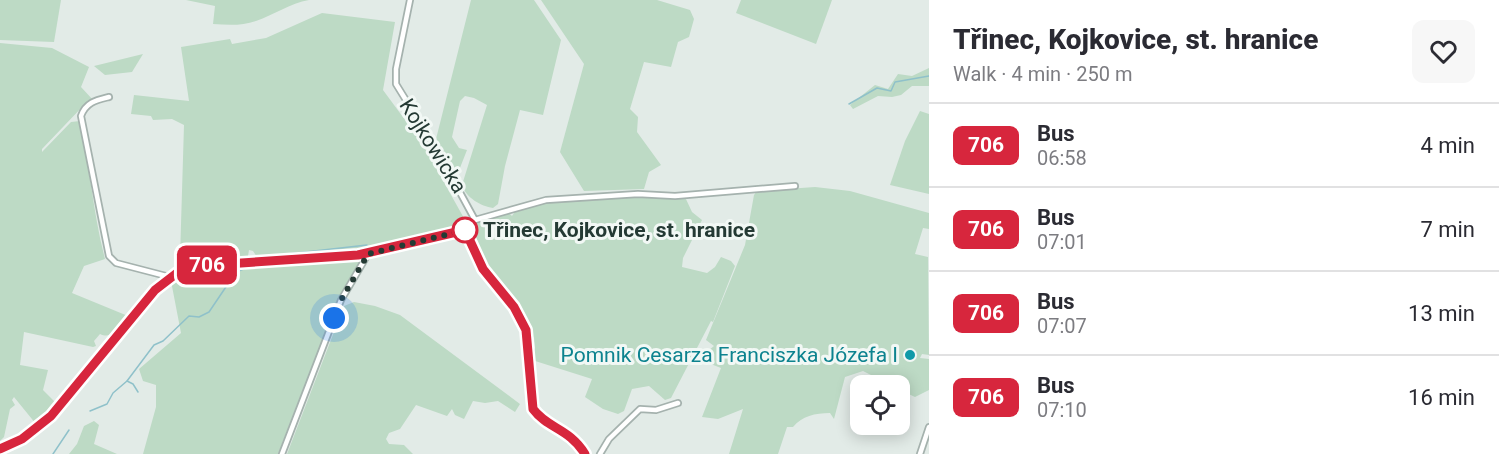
<!DOCTYPE html>
<html lang="en">
<head>
<meta charset="utf-8">
<style>
	body { margin:0; font-family:Roboto,sans-serif; background:#f7f7f7; color:#2b2b33; height:100vh; display:flex; flex-direction:column; font-size:22px; white-space:nowrap }
	* { box-sizing:border-box; margin:0 }
	p { font-size:20px; color:#7c7c81 }
	.icon { flex:none; width:33px; height:33px; fill:none; stroke:currentColor; stroke-width:2; stroke-linecap:round; stroke-linejoin:round }
	.map { position:relative; flex:1; overflow:hidden }
	.drawer { display:flex; flex-direction:column; background:#fff; width:570px }
	.drawer>* { flex:none }
	.badge { padding:0 12px; border-radius:9px; font-size:21px; line-height:39px }
	.buttons { position:absolute; left:850px; top:375px; display:grid; gap:12px }
	.buttons a { display:grid; place-items:center; width:60px; height:60px; border-radius:12px; background:#fff; box-shadow:0 3px 15px #0003; font-size:30px }
	.you { position:absolute; width:30px; height:30px; margin:-15px; border:4px solid #fff; border-radius:50%; background:#1a73e8; box-shadow:0 0 0 9px #1a73e833 }
	.map>.badge { position:absolute; translate:-50% -50%; box-shadow:0 0 0 3px #fff }
	.round { display:grid; place-items:center; flex:none; width:63px; height:63px; border-radius:12px; background:#f7f7f7 }
	.headline { display:flex; align-items:center; justify-content:space-between; height:102px; padding:0 24px }
	h1 { font-size:28px; font-weight:800; line-height:45px }
	ul { padding:0; list-style:none }
	li { display:flex; align-items:center; gap:18px; height:84px; padding:0 24px; border-top:2px solid #e1e1e2 }
	li div { flex:1 }
	li b { display:block; font-size:22px }
	li em { font-style:normal }
	li .badge { min-width:66px; font-weight:700; text-align:center }
	main { display:flex; flex:1; min-height:0 }
	.map>svg:first-child { display:block }
</style>
</head>
<body>
<main>
<div class="map">
<svg width="929" height="454" viewBox="0 0 929 454">
	<rect width="100%" height="100%" fill="#e2ebe7"/>
	<g fill="#bddac5">
		<path d="M0,0H61L54,42L0,40Z"/>
		<path d="M186,0H309C290,3 274,15 256,21C242,26 228,25 213,24L215,6Z"/>
		<path d="M471,0H534L561,40L543,115L520,110L505,166L498,204L493,208C481,206 466,198 462,185L487,105L474,98L465,96L460,101L452,137L459,148L467,150L456,178L435,143Z"/>
		<path d="M541,0H657L690,10L694,19L689,37L678,42L671,67L644,62L630,109L638,117L637,132L661,165L649,172L644,189L584,191L560,152L584,64Z"/>
		<path d="M741,0H832L816,44L736,13Z"/>
		<path d="M322,13L395,22L383,90L422,143L465,220L464,225L355,252L361,261L329,323L278,454H143L156,407V385L143,381L139,369L181,333L171,281C202,257 269,263 307,262L313,254L257,257L253,251L249,250L248,256L194,262L193,254L190,259L180,258L184,125L172,119L153,120L151,116L131,114L134,95L189,101L181,47L230,39L232,44L266,38Z"/>
		<path d="M0,43L52,48L89,67L81,87L93,100L84,105L42,149V152L71,122L80,121C90,167 93,213 105,259L84,266L72,293L128,316C119,327 113,340 100,334L94,341L96,346L93,347L24,332L20,365L48,370L43,390L57,404L36,424L14,397L12,400L15,405L10,409L4,437L0,441Z"/>
		<path d="M143,54L132,72L105,75L94,66Z"/>
		<path d="M929,68V86H912L901,95L892,97L878,96L853,109L850,105L875,85L888,89L898,74L912,76Z"/>
		<path d="M920,111L929,114V194L890,185L905,141Z"/>
		<path d="M815,187L850,191L929,213V229L923,228L915,254L928,257L929,355L922,354L920,358L929,359V390L915,397L900,390V386L891,385L863,371L845,377L834,419L830,413C815,413 802,416 793,427H787L778,454H729L743,409L718,419L702,417L721,368L698,359L714,346L706,340L745,245L754,195L757,191Z"/>
		<path d="M614,196L685,197L692,212L702,220L683,258L682,267L707,273L715,267L721,257L731,261L735,266L713,322L711,321L671,398L665,400L649,386L632,389L624,411L618,414L603,409L585,397L592,379L532,360L531,353L535,348L534,338L528,330L520,310L481,263L471,230L476,223L509,213L512,216L516,210C548,200 581,199 614,196Z"/>
		<path d="M354,302L375,306L400,315L520,404L515,412L498,401L485,403L473,401L464,419L455,415L452,409L447,416L416,405L400,429L389,433L386,439L389,444L404,445L413,454H287L344,306Z"/>
		<path d="M94,421L99,425L94,444L117,454H69L77,444L84,426Z"/>
	</g>
	<g fill="none" stroke-linecap="round" stroke-linejoin="round">
		<g stroke="#8fc1ca" stroke-width="1.5">
			<path d="M849,104L877,88L891,91L895,82L929,76"/>
			<path d="M252,258L367,245"/>
			<path d="M127,381L133,384L138,392"/>
			<path d="M90,411L107,404L113,393L127,381L154,345L163,341L189,316L199,317L209,312L236,272L251,266"/>
			<path d="M53,454L69,430"/>
		</g>
		<defs>
			<g id="street">
				<path d="M410,0L396,69V84L438,152L475,220"/>
				<path d="M109,97C97,100 86,102 81,116L109,256L116,263L170,277"/>
				<path d="M465,230L475,220L546,200L638,194L675,196L795,186"/>
				<path d="M0,449L22,439L51,416L161,284L177,273L197,266L358,255L465,230L483,269L514,307L526,330L533,409C548,429 569,428 585,454"/>
				<path d="M282,454L341,300L368,254"/>
				<path d="M600,454L609,439L640,409L656,410L678,403"/>
				<path d="M920,454L929,427"/>
			</g>
		</defs>
		<use href="#street" stroke="#a5b2ae" stroke-width="8"/>
		<use href="#street" stroke="#fff" stroke-width="4.5"/>
	</g>
	<g fill="none" stroke-linecap="round" stroke-linejoin="round">
		<defs>
			<path id="line" d="M0,449L22,439L51,416L155,290L177,273L197,266L358,255L465,230L483,269L514,307L526,330L533,409C548,429 569,428 585,454"/>
		</defs>
		<use href="#line" stroke="#fff" stroke-width="14"/>
		<use href="#line" stroke="#d7263d" stroke-width="9"/>
		<path stroke="#243a34" stroke-width="6" stroke-dasharray="0 10.8" d="M334,318L341,300L368,254L465,230"/>
	</g>
	<circle fill="#fff" stroke="#d7263d" stroke-width="3" cx="465" cy="230" r="12"/>
	<circle fill="#0f9aa8" stroke="#f2f8f5" stroke-width="2" cx="910" cy="355" r="6"/>
	<g text-anchor="middle" stroke-width="6" stroke-linejoin="round" paint-order="stroke">
		<g font-size="21" fill="#243a34" stroke="#f2f8f5">
			<text transform="translate(433 146) rotate(58)" y="7">Kojkowicka</text>
		</g>
		<g font-size="21" font-weight="bold" fill="#243a34" stroke="#f2f8f5" text-anchor="start">
			<text x="483" y="237">Třinec, Kojkovice, st. hranice</text>
		</g>
		<g font-size="21" fill="#0d838f" stroke="#f2f8f5" text-anchor="end">
			<text x="898" y="362">Pomnik Cesarza Franciszka Józefa I</text>
		</g>
	</g>
</svg>
<div class="buttons">
<a><svg class="icon" aria-label="locate" viewBox="0 0 24 24"><circle cx="12" cy="12" r="6"/><path d="M12 2v4M12 18v4M2 12h4M18 12h4"/></svg></a>
</div>
<div class="you" style="left:334px;top:318px"></div>
<b class="badge" style="left:207px;top:265px;background:#d7263d;color:#fff">706</b>
</div>
<section class="drawer">
<div class="headline"><div><h1>Třinec, Kojkovice, st. hranice</h1><p>Walk · 4 min · 250 m</p></div><a class="round"><svg class="icon" aria-label="heart" viewBox="0 0 24 24"><path d="M12 20l-8-8c-3-5 5-10 8-4 3-6 11-1 8 4z"/></svg></a></div>
<ul>
<li><span class="badge" style="background:#d7263d;color:#fff">706</span><div><b>Bus</b><p>06:58</p></div><em>4 min</em></li>
<li><span class="badge" style="background:#d7263d;color:#fff">706</span><div><b>Bus</b><p>07:01</p></div><em>7 min</em></li>
<li><span class="badge" style="background:#d7263d;color:#fff">706</span><div><b>Bus</b><p>07:07</p></div><em>13 min</em></li>
<li><span class="badge" style="background:#d7263d;color:#fff">706</span><div><b>Bus</b><p>07:10</p></div><em>16 min</em></li>
</ul>
</section>
</main>
</body>
</html>
